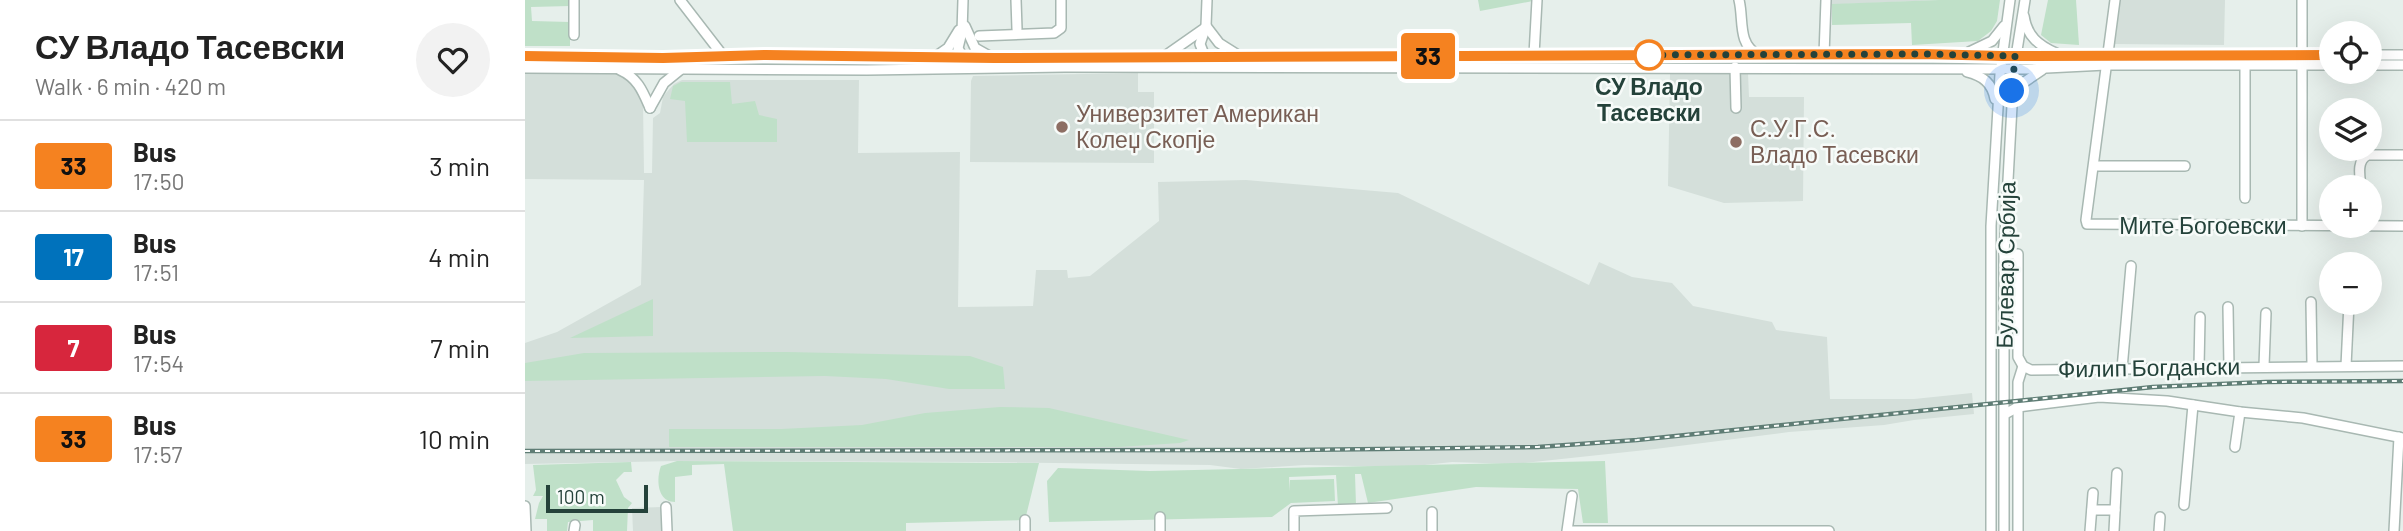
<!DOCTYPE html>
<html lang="en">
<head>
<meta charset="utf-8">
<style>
	body { margin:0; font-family:Barlow,sans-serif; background:#f2f2f2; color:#222; height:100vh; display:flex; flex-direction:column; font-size:26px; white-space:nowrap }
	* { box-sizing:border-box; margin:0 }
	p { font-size:23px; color:#767676 }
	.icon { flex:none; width:38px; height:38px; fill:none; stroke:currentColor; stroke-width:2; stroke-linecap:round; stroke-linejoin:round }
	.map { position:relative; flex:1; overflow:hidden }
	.panel { display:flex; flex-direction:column; background:#fff; width:525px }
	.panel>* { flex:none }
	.badge { padding:0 14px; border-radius:5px; font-size:24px; line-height:46px }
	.controls { position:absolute; left:1794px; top:21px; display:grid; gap:14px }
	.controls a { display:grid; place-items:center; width:63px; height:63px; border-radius:50%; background:#fff; box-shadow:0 7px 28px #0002; font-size:35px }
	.scale { position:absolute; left:21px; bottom:18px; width:102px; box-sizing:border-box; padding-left:7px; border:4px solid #24423a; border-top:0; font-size:19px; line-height:24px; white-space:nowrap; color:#24423a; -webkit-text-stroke:5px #f7fbf9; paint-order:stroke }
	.you { position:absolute; width:35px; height:35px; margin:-18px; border:5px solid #fff; border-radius:50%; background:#1a73e8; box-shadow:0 0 0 10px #1a73e833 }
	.map>.badge { position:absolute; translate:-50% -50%; box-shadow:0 0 0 4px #fff }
	.round { display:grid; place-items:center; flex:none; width:74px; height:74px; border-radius:37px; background:#f2f2f2 }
	.overview { display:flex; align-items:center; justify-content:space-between; height:119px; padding:0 35px }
	h1 { font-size:33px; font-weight:700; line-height:52px }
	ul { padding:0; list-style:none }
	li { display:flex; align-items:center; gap:21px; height:91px; padding:0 35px; border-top:2px solid #e0e0e0 }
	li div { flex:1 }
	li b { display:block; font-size:26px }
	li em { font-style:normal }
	li .badge { min-width:77px; font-weight:700; text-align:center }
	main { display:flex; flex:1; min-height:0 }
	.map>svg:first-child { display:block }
</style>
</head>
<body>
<main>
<section class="panel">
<div class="overview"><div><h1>СУ Владо Тасевски</h1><p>Walk · 6 min · 420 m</p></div><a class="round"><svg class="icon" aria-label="heart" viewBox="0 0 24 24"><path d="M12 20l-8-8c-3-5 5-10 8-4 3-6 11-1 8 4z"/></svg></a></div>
<ul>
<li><span class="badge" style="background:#f58220;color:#111">33</span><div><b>Bus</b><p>17:50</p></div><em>3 min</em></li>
<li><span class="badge" style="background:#0072bc;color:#fff">17</span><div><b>Bus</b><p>17:51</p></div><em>4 min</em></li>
<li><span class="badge" style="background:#d7263d;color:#fff">7</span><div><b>Bus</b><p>17:54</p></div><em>7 min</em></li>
<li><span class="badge" style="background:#f58220;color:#111">33</span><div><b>Bus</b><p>17:57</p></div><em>10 min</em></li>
</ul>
</section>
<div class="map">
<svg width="1878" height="531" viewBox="0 0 1878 531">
	<rect width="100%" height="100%" fill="#e6efeb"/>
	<g fill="#d4dfda">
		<path d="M1296,0H1414L1296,5Z"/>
		<path d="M1595,0H1700L1699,45L1590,44Z"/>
		<path d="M613,73V92H629V163L445,162L446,81L448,76Z"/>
		<path d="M1223,73L1224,97H1279L1278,201L1199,203L1143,186L1145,74Z"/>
		<path d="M0,74H98L108,84L118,102L119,173H127L128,118L135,113L138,97L141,93L149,84L157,80H334L333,153L435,152L433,307L508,306L511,270H542L543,278L565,276L634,221L633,182L721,180L873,193L1064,285L1074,262L1107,277L1147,283L1168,306L1247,322L1251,330L1302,337L1305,399H1389L1447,393L1449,414L1389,420L1359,425L1264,432L1130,449L990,464L927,462L881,467L780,465L716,469L685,465L463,462L152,461L0,464V343L32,332L116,285L119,180L0,179Z"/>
		<path d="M137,507L139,531H108L107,508Z"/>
	</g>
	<g fill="#bfe0c8">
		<path d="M0,0H46L45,6L6,7L7,21L45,22V46H0Z"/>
		<path d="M953,0H1008V1L955,11Z"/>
		<path d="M1414,0H1475L1472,21L1466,31L1453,41L1387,45L1386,23L1307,25V4Z"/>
		<path d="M1523,0H1551L1554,45L1526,43L1516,35Z"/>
		<path d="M156,82H205L207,104L230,101L234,115L252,119V142H162L160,101L145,99L148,86Z"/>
		<path d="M128,299V336L45,338Z"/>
		<path d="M262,352L445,356L478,367L480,389H424L361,379L300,376L0,381V363L59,353Z"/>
		<path d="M475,407L524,408L664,440L655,443L594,447H144V429H256L337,425L400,413Z"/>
		<path d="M152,461L514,463L500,520L381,523V531H208L199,464L167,465V475L150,477V502C132,502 131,479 136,466Z"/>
		<path d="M1080,461L1083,523H1058L1053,489L951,487L843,503L836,474H830L831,505L813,506L811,475L764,477L765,491V480L809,479L810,501L766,503L747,517L524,522L522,481L533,468L625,471Z"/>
		<path d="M106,462L107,472H99L91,480L99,497L107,503L103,508L102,531H68V520L43,522L42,531H22V519H10L14,503L18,496H8L11,490L8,465Z"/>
	</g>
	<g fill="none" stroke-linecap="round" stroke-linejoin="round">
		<defs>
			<g id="minor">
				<path d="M155,0L199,57"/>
				<path d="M491,0L492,29"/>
				<path d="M1214,0C1219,20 1212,43 1233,55"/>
				<path d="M1590,0L1561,220L1562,224L1878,226"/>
				<path d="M1777,0V226"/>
				<path d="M1499,16C1502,36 1513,45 1531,53"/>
				<path d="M440,26L450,48L466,57"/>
				<path d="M681,26L694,43L713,55"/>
				<path d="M49,35V0"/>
				<path d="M454,36L529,33L536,28V0"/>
				<path d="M1444,52L1467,41L1479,26"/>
				<path d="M1009,55L1012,0"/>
				<path d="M1299,55L1301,0"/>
				<path d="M1844,55H1878"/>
				<path d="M0,56L138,58L241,55L469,58L714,56L1806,55"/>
				<path d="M640,56L680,28"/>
				<path d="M410,57L423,48L434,30"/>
				<path d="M680,57L675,44L681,26L682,0"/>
				<path d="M438,58L433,48L437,32L438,0"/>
				<path d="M1844,65H1878"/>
				<path d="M1210,67L1211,108"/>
				<path d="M0,68L342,70L540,67L1502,69L1581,65H1806"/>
				<path d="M95,70C113,78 118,92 125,108"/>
				<path d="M1442,72C1458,76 1467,83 1470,99"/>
				<path d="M1489,100L1498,83L1517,70"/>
				<path d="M125,108L139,83L155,70"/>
				<path d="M1569,166H1660"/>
				<path d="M1836,187C1835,177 1831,160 1843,155H1878"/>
				<path d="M1720,198V65"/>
				<path d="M1479,254H1493V357L1498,366L1506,370L1878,366"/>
				<path d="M1786,302L1787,365"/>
				<path d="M1703,307L1704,367"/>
				<path d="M1739,366L1741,313"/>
				<path d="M1821,366L1824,303"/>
				<path d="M1674,367L1675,317"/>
				<path d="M1597,369L1606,266"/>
				<path d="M1480,414L1493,407L1574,397L1642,401L1715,412L1778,418L1878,438"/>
				<path d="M1710,447L1715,412"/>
				<path d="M1047,496L1042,531H1304"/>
				<path d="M1659,505L1668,405"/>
				<path d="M0,506L1,531"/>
				<path d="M141,507L142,531"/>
				<path d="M1567,510H1590"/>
				<path d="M49,531L50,525"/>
				<path d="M500,531V520"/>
				<path d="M635,531V517"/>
				<path d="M769,531V511L862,508"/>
				<path d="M907,531V512"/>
				<path d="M1466,531V226L1475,74L1485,0"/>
				<path d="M1479,531V254L1489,69L1500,0"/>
				<path d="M1493,531V382L1498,366"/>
				<path d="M1565,531L1568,493"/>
				<path d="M1589,531L1592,473"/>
				<path d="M1634,531L1635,517"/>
				<path d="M1869,531L1874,437"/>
			</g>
		</defs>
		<use href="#minor" stroke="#a8b8b2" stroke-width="12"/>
		<use href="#minor" stroke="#fff" stroke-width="9"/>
		<defs>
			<path id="rail" d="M0,451L771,450L1013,447L1112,440L1628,387L1741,382L1878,381"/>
		</defs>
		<use href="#rail" stroke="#5f7d75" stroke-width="4.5"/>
		<use href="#rail" stroke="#f7fbf9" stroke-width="2" stroke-dasharray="5" stroke-linecap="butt"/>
	</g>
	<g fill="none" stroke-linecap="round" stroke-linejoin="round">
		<defs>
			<path id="line" d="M0,56L138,58L241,55L469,58L1398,54L1477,56L1806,55"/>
		</defs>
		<use href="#line" stroke="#fff" stroke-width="16"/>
		<use href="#line" stroke="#f58220" stroke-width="10"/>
		<path stroke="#24423a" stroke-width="7" stroke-dasharray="0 12.6" d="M1124,55H1112L1398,54L1490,56L1487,91"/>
	</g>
	<circle fill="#fff" stroke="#f58220" stroke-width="3.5" cx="1124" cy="55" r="14"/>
	<g fill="#8d6e63" stroke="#f7fbf9" stroke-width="2.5">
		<circle cx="537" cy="127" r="7"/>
		<circle cx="1211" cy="142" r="7"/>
	</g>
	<g text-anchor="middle" stroke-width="5" stroke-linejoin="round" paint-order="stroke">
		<g font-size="23" font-weight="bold" fill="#24423a" stroke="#f7fbf9">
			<text x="1124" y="95">СУ Владо<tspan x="1124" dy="26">Тасевски</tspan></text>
		</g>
		<g font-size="23" fill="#785e54" stroke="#f7fbf9" text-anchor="start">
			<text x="551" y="122">Универзитет Американ<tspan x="551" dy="26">Колеџ Скопје</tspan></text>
			<text x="1225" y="137">С.У.Г.С.<tspan x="1225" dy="26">Владо Тасевски</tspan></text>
		</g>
		<g font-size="23" fill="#24423a" stroke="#f7fbf9">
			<text x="1678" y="234">Мите Богоевски</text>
			<text transform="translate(1481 265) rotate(-89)" y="8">Булевар Србија</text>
			<text transform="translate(1624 368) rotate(-1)" y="8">Филип Богдански</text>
		</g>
	</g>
</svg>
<div class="controls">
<a><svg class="icon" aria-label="locate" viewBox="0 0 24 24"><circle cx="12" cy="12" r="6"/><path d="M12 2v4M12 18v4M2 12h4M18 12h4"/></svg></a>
<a><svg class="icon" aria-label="layers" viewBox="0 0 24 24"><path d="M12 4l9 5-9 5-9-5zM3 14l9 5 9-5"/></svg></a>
<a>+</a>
<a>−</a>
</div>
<div class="scale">100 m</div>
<div class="you" style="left:1487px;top:91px"></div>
<b class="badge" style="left:903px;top:56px;background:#f58220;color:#111">33</b>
</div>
</main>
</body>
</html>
